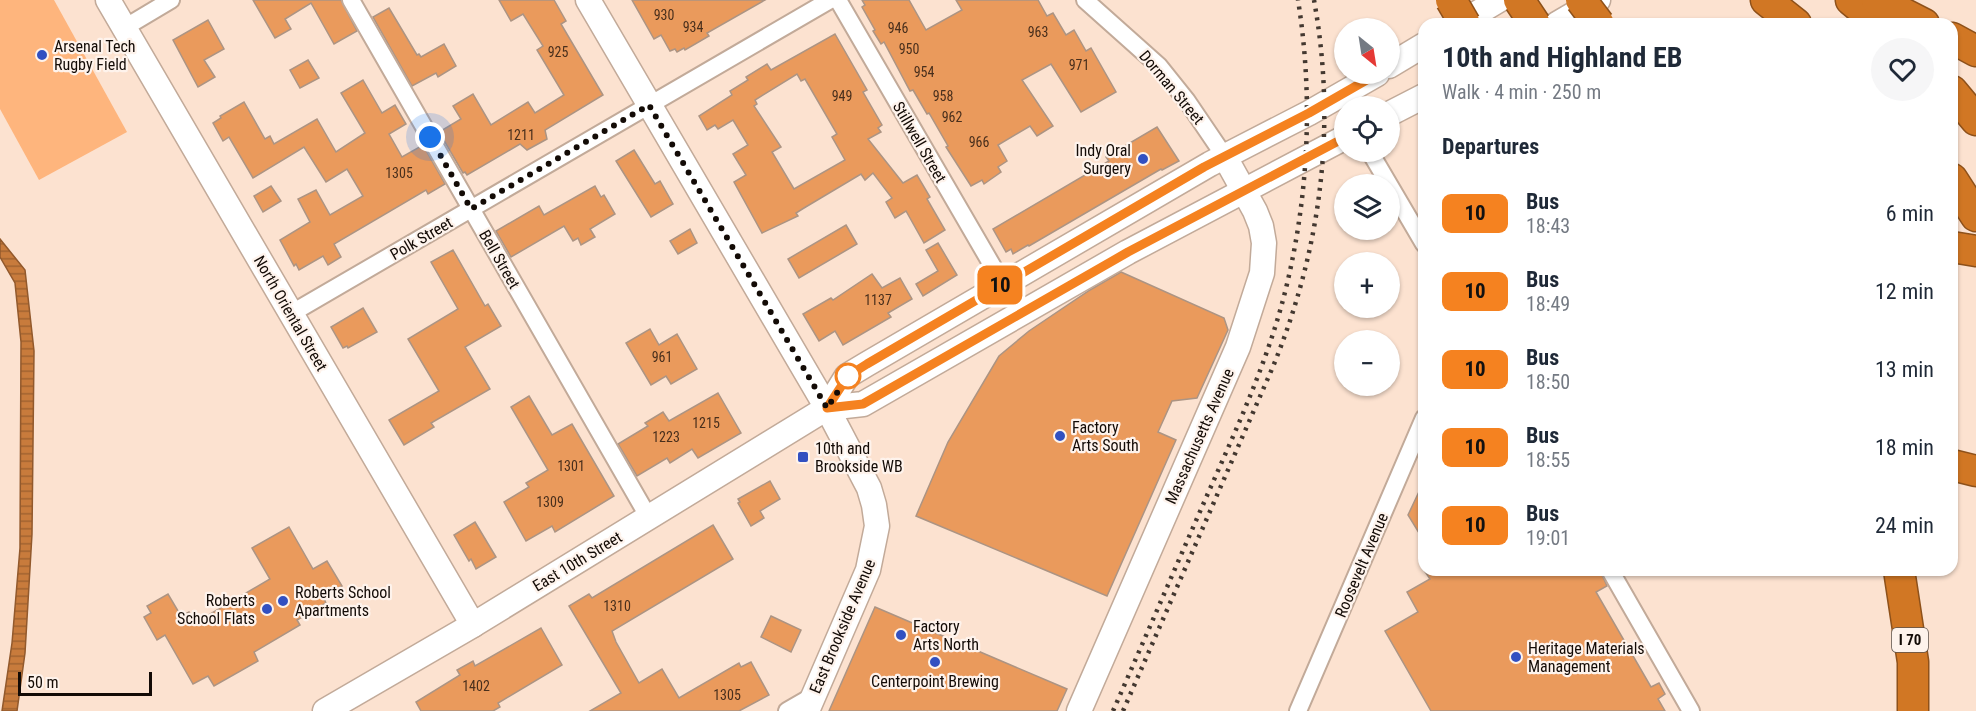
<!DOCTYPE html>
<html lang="en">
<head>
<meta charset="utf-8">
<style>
	body { margin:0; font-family:"Roboto Condensed",sans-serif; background:#f6f6f7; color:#1f2937; height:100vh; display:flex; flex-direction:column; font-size:22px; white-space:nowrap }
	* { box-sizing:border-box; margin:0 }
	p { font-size:20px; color:#747a83 }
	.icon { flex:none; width:33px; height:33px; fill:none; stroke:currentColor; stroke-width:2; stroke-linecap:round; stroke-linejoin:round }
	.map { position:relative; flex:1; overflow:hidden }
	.sheet { position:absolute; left:1418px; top:18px; width:540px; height:558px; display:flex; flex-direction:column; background:#fff; border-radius:18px; box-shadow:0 2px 4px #0004 }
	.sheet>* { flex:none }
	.badge { padding:0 12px; border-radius:9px; font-size:21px; line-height:39px }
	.needle { width:39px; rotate:150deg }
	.tools { position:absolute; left:1334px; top:18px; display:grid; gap:12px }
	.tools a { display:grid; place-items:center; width:66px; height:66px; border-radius:50%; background:#fff; box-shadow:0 2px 4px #0004; font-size:30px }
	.scale { position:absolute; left:18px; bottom:15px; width:134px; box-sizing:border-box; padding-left:6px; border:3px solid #130b06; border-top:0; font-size:16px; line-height:21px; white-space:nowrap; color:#130b06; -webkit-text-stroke:4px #fef3ec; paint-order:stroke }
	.you { position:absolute; width:30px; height:30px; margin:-15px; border:4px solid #fff; border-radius:50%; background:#1a73e8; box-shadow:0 0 0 9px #1a73e833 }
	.map>.badge { position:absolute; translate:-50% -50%; box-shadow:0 0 0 3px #fff }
	h2 { padding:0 24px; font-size:22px; line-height:54px }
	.round { display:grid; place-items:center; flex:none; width:63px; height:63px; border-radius:32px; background:#f6f6f7 }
	.head { display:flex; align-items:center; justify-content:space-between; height:102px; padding:0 24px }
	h1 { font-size:28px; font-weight:700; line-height:45px }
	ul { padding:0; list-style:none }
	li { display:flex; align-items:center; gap:18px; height:78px; padding:0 24px }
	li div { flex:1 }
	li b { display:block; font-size:22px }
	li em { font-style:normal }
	li .badge { min-width:66px; font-weight:700; text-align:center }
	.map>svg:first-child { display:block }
</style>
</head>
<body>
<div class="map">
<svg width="1976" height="711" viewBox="0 0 1976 711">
	<defs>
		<pattern id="water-rules" width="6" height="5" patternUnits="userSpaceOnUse" patternTransform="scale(1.5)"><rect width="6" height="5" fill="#c87b3c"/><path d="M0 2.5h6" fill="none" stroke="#a16330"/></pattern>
	</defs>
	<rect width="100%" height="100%" fill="#fce2d0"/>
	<path fill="#feb57d" d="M0,0H54L127,132L39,180L0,109Z"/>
	<path fill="url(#water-rules)" stroke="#92592c" stroke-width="1.5" d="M0,239L25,270L34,351L32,534L25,653L17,711H2L12,643L20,548L21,342L15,283L0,257Z"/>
	<g fill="#ea9a5c" stroke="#ac9483" stroke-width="1.5" fill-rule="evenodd">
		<path d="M253,0H341L357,31L334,44L311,3L285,19L291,29L275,38Z"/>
		<path d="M499,0H554L566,21L561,24L603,95L545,130L547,139L527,150L520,144L467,175L465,172L463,173L439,132L461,119L453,106L473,94L491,125L528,102L535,113L564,95L537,50L543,46L523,14L511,21Z"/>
		<path d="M632,0H765L707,33L709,36L685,50L684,48L677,52L675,49L670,51L661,35L654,39Z"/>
		<path d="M862,0H909L926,30L962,10L956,0H1038L1047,16L1053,13L1066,35L1074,30L1086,51L1091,48L1116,92L1081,112L1051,64L1022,80L1053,126L1037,136L1030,126L998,145L1007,161L998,167L1001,172L984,184L982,180L971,186L946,147L948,146L929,113L927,114L913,90L910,91L884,42L881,44L873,31L875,30L862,7L865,5Z"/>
		<path d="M389,8L417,55L419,54L421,57L444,44L456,66L438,77L436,73L412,86L373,17Z"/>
		<path d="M208,20L224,49L204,60L215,77L198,87L173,40Z"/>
		<path d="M835,34L867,90L863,92L882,125L878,128L881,132L868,139L903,183L917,175L930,197L927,199L945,230L924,243L906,211L895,218L886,202L892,198L873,173L865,180L861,174L804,208L796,213L798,216L762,233L734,182L746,175L733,154L748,145L733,120L718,129L715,125L707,130L699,116L732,95L730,91L748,80L746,77L767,64L771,70ZM797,74L801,81L805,79L837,134L832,137L845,160L794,189L772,152L781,147L754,106L757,104L755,100Z"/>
		<path d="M308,60L319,78L300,88L290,70Z"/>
		<path d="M363,80L382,113L395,105L406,124L389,134L402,157L423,145L445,184L428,194L426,190L334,244L341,257L328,265L323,256L299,270L296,264L294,266L280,240L310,222L298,199L316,190L330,215L363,196L347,169L326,182L304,147L253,178L229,137L223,141L213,123L221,118L220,116L244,102L265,139L270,136L274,144L317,119L336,152L365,133L341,93Z"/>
		<path d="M1157,127L1179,161L1162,170L1161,169L1029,246L1028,245L1013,254L1011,249L1006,252L993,229L1109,161L1106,157Z"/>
		<path d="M634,150L655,184L660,181L673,204L651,217L616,161Z"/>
		<path d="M271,186L281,201L263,212L254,196Z"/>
		<path d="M595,186L601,197L604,195L615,214L590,229L595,237L581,245L578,238L573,241L564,226L511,257L496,231L539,206L544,215Z"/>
		<path d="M846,225L857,244L799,278L788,259Z"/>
		<path d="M690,229L697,243L678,254L670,241Z"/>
		<path d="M938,243L957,275L923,296L916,284L938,271L926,250Z"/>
		<path d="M453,250L485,306L488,304L501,326L465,347L490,389L431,423L434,427L404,445L389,420L439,391L408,339L458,309L431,262Z"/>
		<path d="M1121,272L1224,318L1228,330L1197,398L1172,401L1158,432L1176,440L1107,596L916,516L948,442L999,356L1029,331L1090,290Z"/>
		<path d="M872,274L882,288L900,278L912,299L888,313L891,317L843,345L835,331L819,341L803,314L831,298L833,300Z"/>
		<path d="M363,308L377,332L348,348L347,346L343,348L331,327Z"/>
		<path d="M650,329L659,345L677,334L697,369L671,384L666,376L651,385L626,343Z"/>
		<path d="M718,393L741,433L698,458L692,449L670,463L667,458L637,476L618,444L648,426L645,423L663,412L669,421Z"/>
		<path d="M529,396L552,435L572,424L614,496L555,532L552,526L526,541L504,502L529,487L526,483L548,470L511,407Z"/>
		<path d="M770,481L780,499L760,511L764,518L751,526L738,503L740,502L738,499Z"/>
		<path d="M1424,481V541L1408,515Z"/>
		<path d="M475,522L496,557L476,569L471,559L469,561L454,535Z"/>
		<path d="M713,525L733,559L612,631L616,642L639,683L662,669L679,698L739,663L741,667L751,662L769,695L739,711H590L621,693L569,606L589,594L592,598Z"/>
		<path d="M289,527L313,569L327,561L342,586L323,597L326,603L297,620L300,625L254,652L258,661L214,686L208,676L193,684L165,635L157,640L144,617L151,613L147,606L168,594L181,616L189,612L195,623L270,579L252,548Z"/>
		<path d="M1424,570H1600L1607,586L1596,592L1651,687L1659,683L1665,694L1658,699L1665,711H1431L1385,631L1418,612L1407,592L1430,579Z"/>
		<path d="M875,607L1067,689L1057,711H829Z"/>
		<path d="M771,616L801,630L791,652L761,637Z"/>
		<path d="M541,628L562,665L498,703L500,707L493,711H421L416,702L460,675L457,670L473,661L475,666Z"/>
	</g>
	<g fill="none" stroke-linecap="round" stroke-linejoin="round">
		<defs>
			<g id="street">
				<path d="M351,0L649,518"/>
				<path d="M838,0L1003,284"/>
				<path d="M1085,0L1159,66L1187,101L1225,157"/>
				<path d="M124,28L171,0"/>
				<path d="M1370,152L1424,244"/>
				<path d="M292,313L830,0"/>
				<path d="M1610,570L1691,711"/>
				<path d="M787,711L813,696"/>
				<path d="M1298,711L1424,418"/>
			</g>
			<g id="secondary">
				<path d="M108,0L473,625"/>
				<path d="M588,0L827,408L869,488L874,505L877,526L868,570L807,711"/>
				<path d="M1459,24L1499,0"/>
				<path d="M1557,24L1598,0"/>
				<path d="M1389,66L1424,45"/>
				<path d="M1389,114L1424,96"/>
				<path d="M827,408L863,404L1128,252L1344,138"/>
				<path d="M325,711L473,625L827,408L847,376L867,364L1210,164L1309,113L1377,74"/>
				<path d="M1079,711L1238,347L1262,273L1264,243L1261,226L1255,211L1225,157"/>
			</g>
			<g id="highway">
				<path d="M1519,0L1535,24"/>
				<path d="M1766,0L1796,24"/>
				<path d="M1851,0L1880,24"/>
				<path d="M1877,0L1924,24"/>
				<path d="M1952,38L1976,51"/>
				<path d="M1952,91L1976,120"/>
				<path d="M1952,179L1976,216"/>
				<path d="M1952,247L1976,251"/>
				<path d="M1952,465L1976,471"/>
				<path d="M1899,570L1913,662V711"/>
			</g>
		</defs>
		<use href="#street" stroke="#c2aa99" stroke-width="20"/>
		<use href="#secondary" stroke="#c2aa99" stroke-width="27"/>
		<use href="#highway" stroke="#8e511a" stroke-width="33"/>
		<use href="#street" stroke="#fff" stroke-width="16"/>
		<use href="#secondary" stroke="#fff" stroke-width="24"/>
		<use href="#highway" stroke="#d17724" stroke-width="30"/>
		<g stroke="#433830" stroke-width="4.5" stroke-dasharray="3 6" stroke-linecap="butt">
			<path d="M1113,711C1145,638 1177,564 1209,491C1239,423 1270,356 1287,284C1309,191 1313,94 1298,0"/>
			<path d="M1123,711L1272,369C1321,250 1337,127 1314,0"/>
		</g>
		<defs>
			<g id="highway-bridge">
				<path d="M1451,0L1465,24"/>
				<path d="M1581,0L1599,24"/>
			</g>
		</defs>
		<use href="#highway-bridge" stroke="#8e511a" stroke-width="33" stroke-linecap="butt"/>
		<use href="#highway-bridge" stroke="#d17724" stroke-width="30"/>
	</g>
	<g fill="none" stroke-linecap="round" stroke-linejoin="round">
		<defs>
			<path id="line" d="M1344,138L1128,252L863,404L827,408L848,376L867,364L1204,167L1309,113L1377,74"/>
		</defs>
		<use href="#line" stroke="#fff" stroke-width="14"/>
		<use href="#line" stroke="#f58220" stroke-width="9"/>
		<path stroke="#130b06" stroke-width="6" stroke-dasharray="0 10.8" d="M430,137L471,209L649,105L827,408L848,376"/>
	</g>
	<g fill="#3250c1" stroke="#fef3ec" stroke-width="2">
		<circle cx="42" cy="55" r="6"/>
		<circle cx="1143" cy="159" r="6"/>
		<circle cx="1060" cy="436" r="6"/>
		<rect x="797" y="451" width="12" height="12" rx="3"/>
		<circle cx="283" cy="601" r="6"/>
		<circle cx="267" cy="609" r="6"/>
		<circle cx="901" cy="635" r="6"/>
		<circle cx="1516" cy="657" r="6"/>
		<circle cx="935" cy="662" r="6"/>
	</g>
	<circle fill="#fff" stroke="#f58220" stroke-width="3" cx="848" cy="376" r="12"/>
	<g text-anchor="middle" stroke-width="4.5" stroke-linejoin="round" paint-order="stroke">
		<g font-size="14" fill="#492f1c">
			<text x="664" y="20">930</text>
			<text x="693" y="32">934</text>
			<text x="898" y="33">946</text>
			<text x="1038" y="37">963</text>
			<text x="909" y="54">950</text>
			<text x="558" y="57">925</text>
			<text x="1079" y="70">971</text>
			<text x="924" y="77">954</text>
			<text x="842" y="101">949</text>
			<text x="943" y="101">958</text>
			<text x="952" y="122">962</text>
			<text x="521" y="140">1211</text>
			<text x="979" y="147">966</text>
			<text x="399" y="178">1305</text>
			<text x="878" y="305">1137</text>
			<text x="662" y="362">961</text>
			<text x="706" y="428">1215</text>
			<text x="666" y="442">1223</text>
			<text x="571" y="471">1301</text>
			<text x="550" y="507">1309</text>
			<text x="617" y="611">1310</text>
			<text x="476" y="691">1402</text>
			<text x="727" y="700">1305</text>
		</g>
		<rect fill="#fef3ec" stroke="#5a514b" stroke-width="1.5" x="1892" y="628" width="36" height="24" rx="4.5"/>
		<g font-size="15" font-weight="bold" fill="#130b06">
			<text x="1910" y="645">I 70</text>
		</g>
		<g font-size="16" fill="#130b06" stroke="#fef3ec" text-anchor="start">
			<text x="54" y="52">Arsenal Tech<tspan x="54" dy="18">Rugby Field</tspan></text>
			<text x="1131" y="156" text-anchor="end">Indy Oral<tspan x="1131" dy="18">Surgery</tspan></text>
			<text x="1072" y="433">Factory<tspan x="1072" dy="18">Arts South</tspan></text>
			<text x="815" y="454">10th and<tspan x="815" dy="18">Brookside WB</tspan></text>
			<text x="295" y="598">Roberts School<tspan x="295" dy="18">Apartments</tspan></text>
			<text x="255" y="606" text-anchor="end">Roberts<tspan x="255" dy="18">School Flats</tspan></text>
			<text x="913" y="632">Factory<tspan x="913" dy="18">Arts North</tspan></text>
			<text x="1528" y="654">Heritage Materials<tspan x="1528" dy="18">Management</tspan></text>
			<text x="935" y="687" text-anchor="middle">Centerpoint Brewing</text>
		</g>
		<g font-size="16" fill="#130b06" stroke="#fef3ec">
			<text transform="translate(1172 87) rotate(50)" y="6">Dorman Street</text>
			<text transform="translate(920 142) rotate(60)" y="6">Stillwell Street</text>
			<text transform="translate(421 238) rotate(-30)" y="6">Polk Street</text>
			<text transform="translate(500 259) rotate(60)" y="6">Bell Street</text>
			<text transform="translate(291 313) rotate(60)" y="6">North Oriental Street</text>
			<text transform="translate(1199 436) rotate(-66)" y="6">Massachusetts Avenue</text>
			<text transform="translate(577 561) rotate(-31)" y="6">East 10th Street</text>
			<text transform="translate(1361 565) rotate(-67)" y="6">Roosevelt Avenue</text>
			<text transform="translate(842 626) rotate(-67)" y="6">East Brookside Avenue</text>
		</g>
	</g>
</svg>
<div class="tools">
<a><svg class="needle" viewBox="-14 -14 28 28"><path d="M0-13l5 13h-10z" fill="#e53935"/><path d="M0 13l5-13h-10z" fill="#747a83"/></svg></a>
<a><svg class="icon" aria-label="locate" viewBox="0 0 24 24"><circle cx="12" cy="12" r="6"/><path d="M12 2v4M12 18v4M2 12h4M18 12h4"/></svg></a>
<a><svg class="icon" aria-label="layers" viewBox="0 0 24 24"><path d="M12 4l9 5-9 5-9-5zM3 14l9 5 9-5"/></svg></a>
<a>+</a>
<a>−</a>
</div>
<div class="scale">50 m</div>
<div class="you" style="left:430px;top:137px"></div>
<b class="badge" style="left:1000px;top:285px;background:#f58220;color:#111">10</b>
<section class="sheet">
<div class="head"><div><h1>10th and Highland EB</h1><p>Walk · 4 min · 250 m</p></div><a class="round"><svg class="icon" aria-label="heart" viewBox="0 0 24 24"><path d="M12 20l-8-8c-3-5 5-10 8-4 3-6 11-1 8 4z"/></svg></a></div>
<h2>Departures</h2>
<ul>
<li><span class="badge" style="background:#f58220;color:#111">10</span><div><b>Bus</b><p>18:43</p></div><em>6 min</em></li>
<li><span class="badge" style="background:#f58220;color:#111">10</span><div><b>Bus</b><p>18:49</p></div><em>12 min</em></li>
<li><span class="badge" style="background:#f58220;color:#111">10</span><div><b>Bus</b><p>18:50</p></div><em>13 min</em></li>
<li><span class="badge" style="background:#f58220;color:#111">10</span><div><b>Bus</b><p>18:55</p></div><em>18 min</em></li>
<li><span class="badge" style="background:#f58220;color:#111">10</span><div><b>Bus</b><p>19:01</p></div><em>24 min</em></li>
</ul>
</section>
</div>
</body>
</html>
